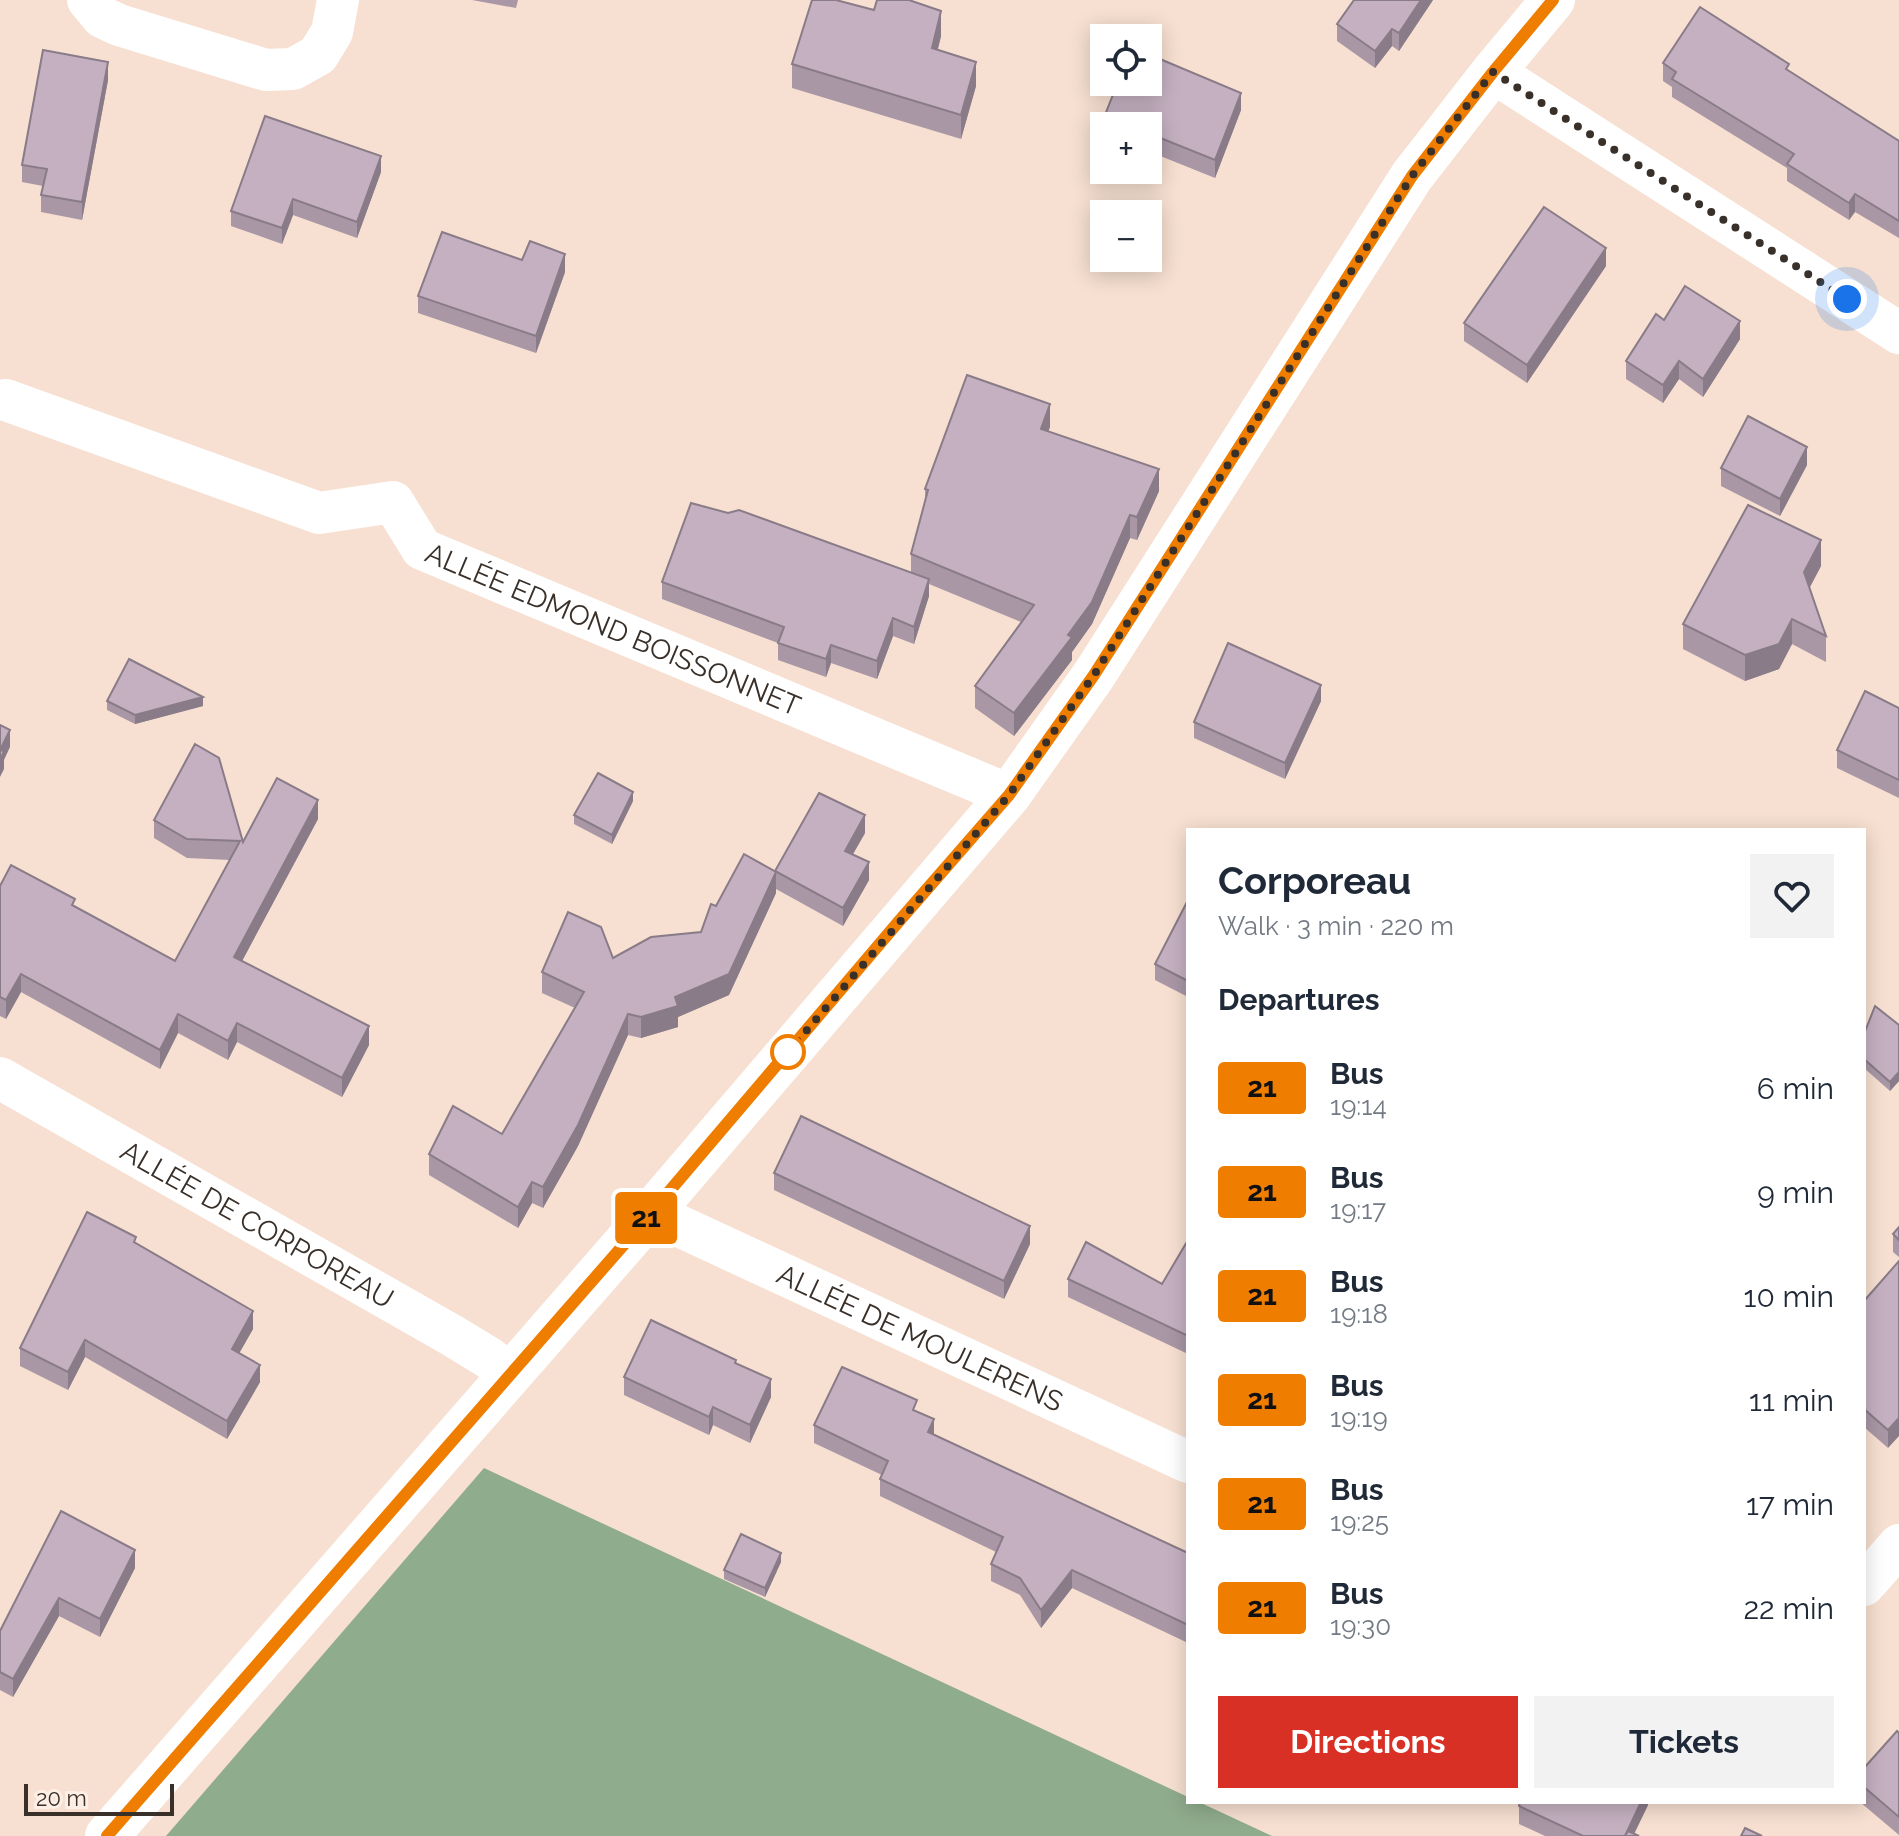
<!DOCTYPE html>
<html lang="en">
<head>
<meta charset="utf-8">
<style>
	body { margin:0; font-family:Raleway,sans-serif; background:#f2f2f3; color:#1f2937; height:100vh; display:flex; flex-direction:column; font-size:30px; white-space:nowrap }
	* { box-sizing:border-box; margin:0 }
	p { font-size:26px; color:#747a83 }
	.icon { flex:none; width:44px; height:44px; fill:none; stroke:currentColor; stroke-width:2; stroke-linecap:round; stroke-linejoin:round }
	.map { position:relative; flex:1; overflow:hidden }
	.details { position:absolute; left:1186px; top:828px; width:680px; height:976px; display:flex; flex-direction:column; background:#fff; border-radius:0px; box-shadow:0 4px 20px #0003 }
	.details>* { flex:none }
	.badge { padding:0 16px; border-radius:6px; font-size:28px; line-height:52px }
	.fabs { position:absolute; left:1090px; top:24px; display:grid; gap:16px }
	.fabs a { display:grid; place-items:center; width:72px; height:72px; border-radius:0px; background:#fff; box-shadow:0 4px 20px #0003; font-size:40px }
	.scale { position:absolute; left:24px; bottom:20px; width:150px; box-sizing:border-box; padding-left:8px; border:4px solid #39302a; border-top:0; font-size:22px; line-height:28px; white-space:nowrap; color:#39302a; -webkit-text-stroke:6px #feefe6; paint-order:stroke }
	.you { position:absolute; width:40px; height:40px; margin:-20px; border:6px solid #fff; border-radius:50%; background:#1a73e8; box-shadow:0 0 0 12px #1a73e833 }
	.map>.badge { position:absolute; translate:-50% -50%; box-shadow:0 0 0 4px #fff }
	h2 { padding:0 32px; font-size:30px; line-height:72px }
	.round { display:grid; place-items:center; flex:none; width:84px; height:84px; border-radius:0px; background:#f2f2f3 }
	.head { display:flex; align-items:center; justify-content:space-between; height:136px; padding:0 32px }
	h1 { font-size:38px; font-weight:700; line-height:60px }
	.cta { display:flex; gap:16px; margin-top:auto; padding:16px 32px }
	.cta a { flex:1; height:92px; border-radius:0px; background:#d93025; color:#fff; font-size:32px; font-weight:700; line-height:92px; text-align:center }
	.cta a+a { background:#f2f2f3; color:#1f2937 }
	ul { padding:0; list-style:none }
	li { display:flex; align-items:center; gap:24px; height:104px; padding:0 32px }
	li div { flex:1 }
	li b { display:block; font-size:30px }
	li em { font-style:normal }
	li .badge { min-width:88px; font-weight:700; text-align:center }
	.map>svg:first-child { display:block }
</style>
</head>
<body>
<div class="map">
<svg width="1899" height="1836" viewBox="0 0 1899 1836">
	<rect width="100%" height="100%" fill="#f7e0d1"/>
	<path fill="#8fac8c" d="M484,1468L1188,1797V1802H1199L1272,1836H166Z"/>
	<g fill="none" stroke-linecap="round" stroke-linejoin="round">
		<g stroke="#fff" stroke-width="42">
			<path d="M88,0L102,17L119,25L266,70L293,69L318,55L332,32L338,0"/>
			<path d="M1493,72L1899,333"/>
			<path id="s1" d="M6,400L319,513L393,502L422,549L1009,795"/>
			<path id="s2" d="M0,1078L453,1336L489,1358L510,1374"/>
			<path id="s3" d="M654,1209L677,1225L1188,1462"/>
			<path d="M1864,1585L1899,1545"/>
		</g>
		<path stroke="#fff" stroke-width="44" d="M107,1836L627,1241L1009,795L1094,675L1412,176L1493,72L1553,0"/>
	</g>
	<g fill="#a997a6">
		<path d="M472,0H518L516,8Z"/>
		<path d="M1433,0L1399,51L1392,46L1375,68L1337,41V24Z"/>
		<path d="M941,36L938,49L976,86L961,139L792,88V64Z"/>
		<path d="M1663,63L1789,71L1899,141V238L1855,212L1849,220L1787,181V168L1672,97V87L1663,81Z"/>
		<path d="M108,80L82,220L41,212V195L43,186L22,182V165Z"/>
		<path d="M1241,110L1215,178L1148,151V126H1105V115Z"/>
		<path d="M381,172L357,238L293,215L282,244L231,226V211Z"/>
		<path d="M522,260L565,272L536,353L418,313V296Z"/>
		<path d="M1606,266L1527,383L1464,341V323Z"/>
		<path d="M1664,320L1740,339L1703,397L1679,379L1663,403L1626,379V361Z"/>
		<path d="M1050,427L1048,431L1159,491L1137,540L1130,538L1092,624L1072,652V660L1014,736L975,708V686L1021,622L929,584V596L914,644L893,636L877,679L831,663L826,677L778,660V643L662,599V582L911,572V554L925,503V489Z"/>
		<path d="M1807,465L1780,516L1721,486V468Z"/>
		<path d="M1821,566L1810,587L1826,636V662L1792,644L1779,669L1745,681L1683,649V624Z"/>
		<path d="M107,701L203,706L135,724L107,710Z"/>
		<path d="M1321,701L1285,779L1194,738V722Z"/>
		<path d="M1899,708V798L1837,768V750Z"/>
		<path d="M633,801L612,844L574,824V815Z"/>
		<path d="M318,819L242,961L369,1045L342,1097L237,1042L228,1060L178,1033L160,1069L21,992L6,1019L0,1016V886L75,907L175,961L230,860L187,858L154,838V820L243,842Z"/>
		<path d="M865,833L853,854L869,880L843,926L776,889V893L729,995L678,1017V1027L641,1038L628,1035L578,1146L543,1208L532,1203L518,1228L429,1175V1154L502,1134L575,1008L542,993V972L613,958L701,932L716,906L775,872Z"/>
		<path d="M1188,900V997L1155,980V964Z"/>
		<path d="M1899,1025V1081L1890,1091L1864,1068V1034Z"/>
		<path d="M774,1173L1030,1244L1004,1299L774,1190Z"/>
		<path d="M1899,1227V1257L1893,1252V1234Z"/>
		<path d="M1188,1240V1354L1068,1297V1279L1162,1284Z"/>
		<path d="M136,1243L253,1329L239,1353L260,1382L227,1439L85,1357L68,1390L20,1366V1348Z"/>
		<path d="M1899,1261L1888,1448L1864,1427V1301Z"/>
		<path d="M736,1363L771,1397L750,1443L713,1425L709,1435L624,1395V1377Z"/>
		<path d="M917,1412L934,1434L1188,1553V1643L1072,1588L1041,1628L1020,1595L991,1581V1564L996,1552L880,1496V1479L882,1475L814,1443V1425Z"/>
		<path d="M61,1511L135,1568L100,1637L59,1616L13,1697L0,1690V1631Z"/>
		<path d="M781,1562L765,1597L724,1579V1570Z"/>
		<path d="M1899,1733V1835L1860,1802H1864V1768Z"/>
		<path d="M1648,1802V1805L1634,1834L1639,1836H1545L1519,1824V1806Z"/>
	</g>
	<g fill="#897b87">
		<path d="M1421,0H1433L1399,51V33Z"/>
		<path d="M941,11V36L932,72V48Z"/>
		<path d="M1392,29V46L1375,68V51Z"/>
		<path d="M108,62V80L82,220V202Z"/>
		<path d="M976,62V86L961,139V115Z"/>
		<path d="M1241,93V110L1215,178V160Z"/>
		<path d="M381,156V172L357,238V222Z"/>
		<path d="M1855,194V212L1849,220V203Z"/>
		<path d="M293,199V215L282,244V228Z"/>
		<path d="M1606,248V266L1527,383V365Z"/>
		<path d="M565,254V272L536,353V336Z"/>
		<path d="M1740,321V339L1703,397V379Z"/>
		<path d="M1679,361V379L1663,403V385Z"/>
		<path d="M1050,404V427L1041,451V429Z"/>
		<path d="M1807,447V465L1780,516V499Z"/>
		<path d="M1159,469V491L1137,540V517Z"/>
		<path d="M1130,515V538L1092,624L1072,652V660L1014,736V713L1068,635Z"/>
		<path d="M1821,540V566L1804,598V572Z"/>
		<path d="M929,579V596L914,644V627Z"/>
		<path d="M893,618V636L877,679V661Z"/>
		<path d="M1792,619V644L1779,669L1745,681V655Z"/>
		<path d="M831,645V663L826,677V659Z"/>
		<path d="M1321,685V701L1285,779V763Z"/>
		<path d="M203,697V706L135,724V715Z"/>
		<path d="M10,730V747L4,760V769L0,777V750Z"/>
		<path d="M633,792V801L612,844V835Z"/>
		<path d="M318,800V819L234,976V957Z"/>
		<path d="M865,815V833L845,868V851Z"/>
		<path d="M869,862V880L843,926V908Z"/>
		<path d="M776,872V893L729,995L678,1017V1027L641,1038V1017L675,997Z"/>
		<path d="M21,974V992L6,1019V1000Z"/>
		<path d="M178,1014V1033L160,1069V1050Z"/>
		<path d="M628,1014V1035L578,1146L543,1208V1187Z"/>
		<path d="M237,1023V1042L228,1060V1041Z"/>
		<path d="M369,1026V1045L342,1097V1078Z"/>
		<path d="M1899,1072V1081L1890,1091V1082Z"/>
		<path d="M532,1182V1203L518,1228V1207Z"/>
		<path d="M1030,1226V1244L1004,1299V1281Z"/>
		<path d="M253,1311V1329L232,1366V1349Z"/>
		<path d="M85,1340V1357L68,1390V1372Z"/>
		<path d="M260,1365V1382L227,1439V1421Z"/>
		<path d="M771,1379V1397L750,1443V1425Z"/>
		<path d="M713,1407V1425L709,1435V1417Z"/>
		<path d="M1899,1418V1436L1888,1448V1430Z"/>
		<path d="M934,1419V1437L928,1432Z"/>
		<path d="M135,1550V1568L100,1637V1619Z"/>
		<path d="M781,1553V1562L765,1597V1588Z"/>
		<path d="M1072,1570V1588L1041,1628V1610Z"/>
		<path d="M59,1598V1616L13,1697V1679Z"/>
		<path d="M1641,1802H1648V1805L1633,1836H1625Z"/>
	</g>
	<g fill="#c4b0c1" stroke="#897b87" stroke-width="2">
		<path d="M812,0H836L874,10L877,0H909L941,11L932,48L976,62L961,115L792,64Z"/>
		<path d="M1354,0H1421L1399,33L1392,29L1375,51L1337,24Z"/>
		<path d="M1700,7L1789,64L1786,69L1899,141V221L1855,194L1849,203L1787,164L1794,154L1672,79L1676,72L1663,63Z"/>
		<path d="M43,50L108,62L82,202L41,195L47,169L22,165Z"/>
		<path d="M1148,54L1241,93L1215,160L1148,133V126H1131L1105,115L1118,82H1148Z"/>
		<path d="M265,116L381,156L357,222L293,199L282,228L231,211Z"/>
		<path d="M1544,207L1606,248L1527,365L1464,323Z"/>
		<path d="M442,232L522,260L530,241L565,254L536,336L418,296Z"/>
		<path d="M1685,286L1740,321L1703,379L1679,361L1663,385L1626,361L1656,314L1664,320Z"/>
		<path d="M967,375L1050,404L1041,429L1159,469L1137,517L1130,515L1092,602L1068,635L1072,637L1014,713L975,686L1034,605L911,554L928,490L925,489Z"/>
		<path d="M1748,416L1807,447L1780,499L1721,468Z"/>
		<path d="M691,503L728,513L739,510L929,579L914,627L893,618L877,661L831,645L826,659L778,643L784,627L662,582Z"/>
		<path d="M1748,505L1821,540L1804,572L1826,636L1792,619L1779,644L1745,655L1683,624Z"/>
		<path d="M1228,643L1321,685L1285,763L1194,722Z"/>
		<path d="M129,659L203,697L135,715L107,701Z"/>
		<path d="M1865,691L1899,708V780L1837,750Z"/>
		<path d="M0,725L10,730L0,750L4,751L0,760Z"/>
		<path d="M195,744L219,758L243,842L277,778L318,800L234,957L369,1026L342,1078L237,1023L228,1041L178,1014L160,1050L21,974L6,1000L0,997V886L11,865L75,899L72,905L175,961L240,841L187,839L154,820Z"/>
		<path d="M598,773L633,792L612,835L574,815Z"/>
		<path d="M819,793L865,815L845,851L869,862L843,908L775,871Z"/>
		<path d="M744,854L776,872L729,974L675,997L678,1006L641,1017L628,1014L578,1125L543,1187L532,1182L518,1207L429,1154L453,1106L502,1134L584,992L542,972L568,912L601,927L613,958L651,937L701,932L711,904L716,906Z"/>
		<path d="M1188,900V981L1155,964Z"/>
		<path d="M1875,1006L1899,1025V1072L1890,1082L1864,1059V1034Z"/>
		<path d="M801,1116L1030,1226L1004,1281L774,1173Z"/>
		<path d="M87,1212L136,1237L134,1242L253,1311L232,1349L260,1365L227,1421L85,1340L68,1372L20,1348Z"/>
		<path d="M1899,1227V1240L1893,1234Z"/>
		<path d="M1188,1240V1336L1068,1279L1086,1242L1162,1284Z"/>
		<path d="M1899,1261V1418L1888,1430L1864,1409V1301Z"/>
		<path d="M651,1320L736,1360L735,1363L771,1379L750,1425L713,1407L709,1417L624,1377Z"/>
		<path d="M842,1367L917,1400L913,1410L934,1419L928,1432L1188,1553V1625L1072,1570L1041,1610L1020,1578L991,1564L1003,1537L880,1479L888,1461L814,1425Z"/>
		<path d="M61,1511L135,1550L100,1619L59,1598L13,1679L0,1672V1631Z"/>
		<path d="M741,1534L781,1553L765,1588L724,1570Z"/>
		<path d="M1897,1731L1899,1733V1817L1864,1787V1768Z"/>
		<path d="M1520,1802H1641L1625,1836H1583L1519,1806Z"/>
		<path d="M1745,1828L1762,1836H1741Z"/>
		<path d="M1628,1831L1639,1836H1625Z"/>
	</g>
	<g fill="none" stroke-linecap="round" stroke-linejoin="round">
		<defs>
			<path id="line" d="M107,1836L627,1241L900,920L1009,795L1094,675L1412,176L1493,72L1553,0"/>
		</defs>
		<use href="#line" stroke="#fff" stroke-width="18"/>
		<use href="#line" stroke="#ee7d00" stroke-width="12"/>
		<path stroke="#39302a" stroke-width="8" stroke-dasharray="0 14.4" d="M788,1052L1009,795L1094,675L1412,176L1493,72L1847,299"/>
	</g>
	<circle fill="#fff" stroke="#ee7d00" stroke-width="4" cx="788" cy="1052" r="16"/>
	<g text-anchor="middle" stroke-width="6" stroke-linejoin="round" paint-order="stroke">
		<g font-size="28" fill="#39302a" stroke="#feefe6">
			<text dy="10" stroke="none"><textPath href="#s1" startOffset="670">ALLÉE EDMOND BOISSONNET</textPath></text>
			<text dy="10" stroke="none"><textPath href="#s2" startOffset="296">ALLÉE DE CORPOREAU</textPath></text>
			<text dy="10" stroke="none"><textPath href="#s3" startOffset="296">ALLÉE DE MOULERENS</textPath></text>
		</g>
	</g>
</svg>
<div class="fabs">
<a><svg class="icon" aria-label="locate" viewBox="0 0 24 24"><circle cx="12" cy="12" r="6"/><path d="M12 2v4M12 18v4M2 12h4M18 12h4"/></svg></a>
<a>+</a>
<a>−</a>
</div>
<div class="scale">20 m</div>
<div class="you" style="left:1847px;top:299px"></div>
<b class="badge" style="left:646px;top:1218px;background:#ee7d00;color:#111">21</b>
<section class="details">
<div class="head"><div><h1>Corporeau</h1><p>Walk · 3 min · 220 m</p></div><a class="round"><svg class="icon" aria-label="heart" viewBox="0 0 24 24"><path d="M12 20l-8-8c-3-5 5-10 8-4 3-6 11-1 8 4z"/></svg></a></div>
<h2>Departures</h2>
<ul>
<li><span class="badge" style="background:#ee7d00;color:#111">21</span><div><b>Bus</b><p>19:14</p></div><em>6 min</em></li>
<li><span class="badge" style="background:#ee7d00;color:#111">21</span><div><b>Bus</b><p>19:17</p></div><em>9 min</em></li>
<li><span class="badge" style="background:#ee7d00;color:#111">21</span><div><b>Bus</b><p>19:18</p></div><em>10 min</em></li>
<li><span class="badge" style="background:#ee7d00;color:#111">21</span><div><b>Bus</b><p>19:19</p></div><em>11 min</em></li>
<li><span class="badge" style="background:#ee7d00;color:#111">21</span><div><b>Bus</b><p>19:25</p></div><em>17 min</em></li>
<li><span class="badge" style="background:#ee7d00;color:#111">21</span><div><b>Bus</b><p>19:30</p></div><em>22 min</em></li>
</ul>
<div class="cta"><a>Directions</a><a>Tickets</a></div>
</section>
</div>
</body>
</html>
